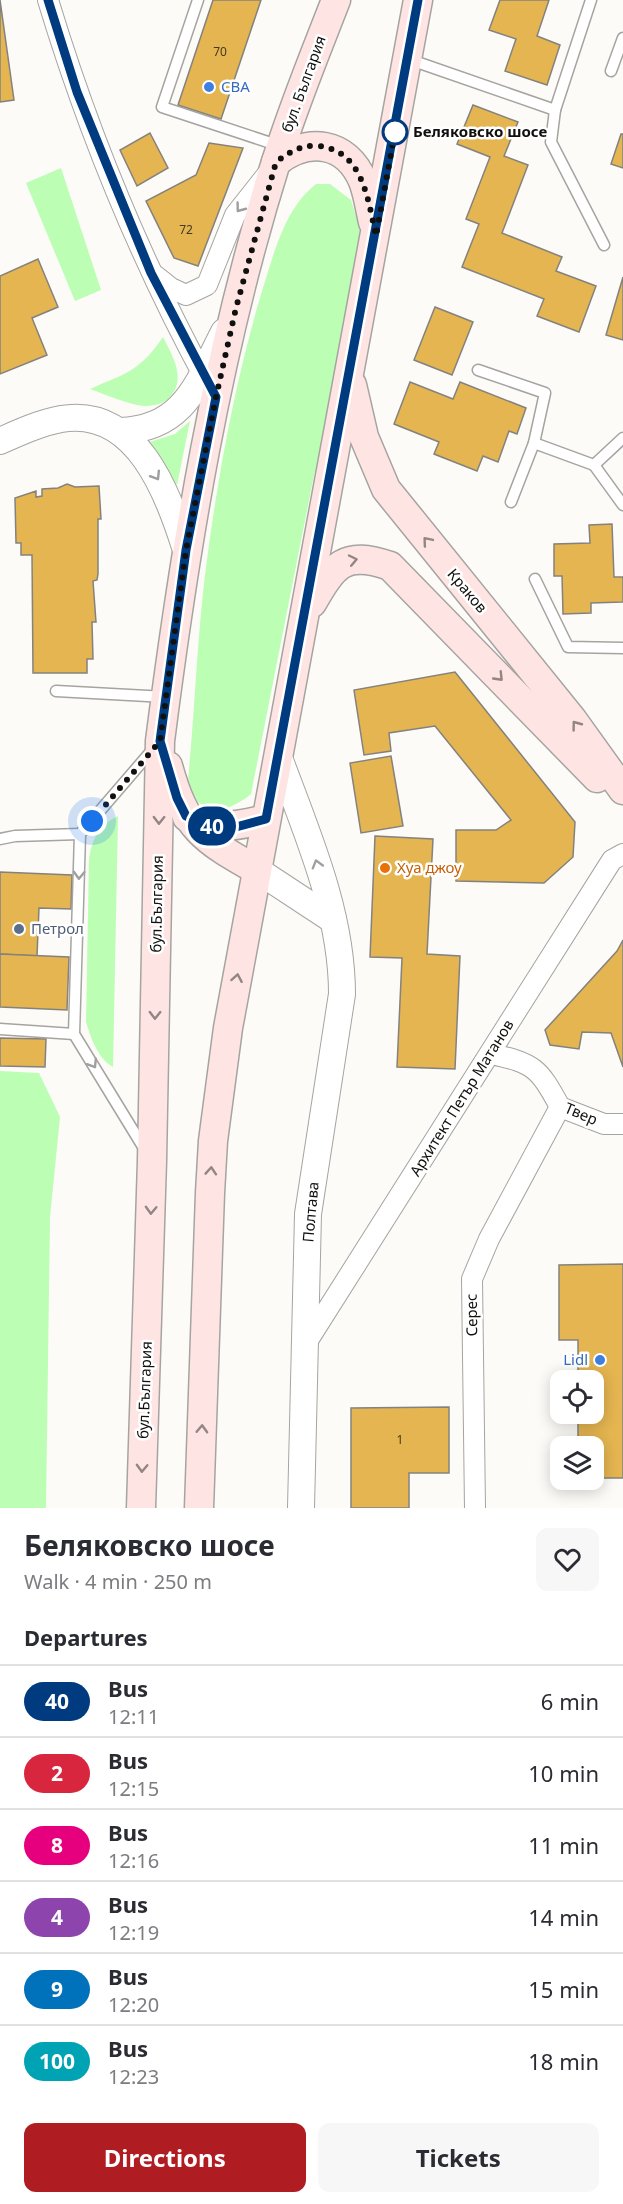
<!DOCTYPE html>
<html lang="en">
<head>
<meta charset="utf-8">
<style>
	body { margin:0; font-family:"Noto Sans",sans-serif; background:#f7f7f7; color:#2b2b33; height:100vh; display:flex; flex-direction:column; font-size:22px; white-space:nowrap }
	* { box-sizing:border-box; margin:0 }
	p { font-size:20px; color:#7c7c81 }
	.icon { flex:none; width:33px; height:33px; fill:none; stroke:currentColor; stroke-width:2; stroke-linecap:round; stroke-linejoin:round }
	.map { position:relative; height:1508px; overflow:hidden }
	.details { display:flex; flex-direction:column; background:#fff; flex:1 }
	.details>* { flex:none }
	.badge { padding:0 12px; border-radius:20px; font-size:21px; line-height:39px }
	.fabs { position:absolute; left:550px; top:1370px; display:grid; gap:12px }
	.fabs a { display:grid; place-items:center; width:54px; height:54px; border-radius:12px; background:#fff; box-shadow:0 3px 15px #0003; font-size:30px }
	.you { position:absolute; width:30px; height:30px; margin:-15px; border:4px solid #fff; border-radius:50%; background:#1a73e8; box-shadow:0 0 0 9px #1a73e833 }
	.map>.badge { position:absolute; translate:-50% -50%; box-shadow:0 0 0 3px #fff }
	h2 { padding:0 24px; font-size:22px; line-height:54px }
	.round { display:grid; place-items:center; flex:none; width:63px; height:63px; border-radius:12px; background:#f7f7f7 }
	.overview { display:flex; align-items:center; justify-content:space-between; height:102px; padding:0 24px }
	h1 { font-size:28px; font-weight:700; line-height:45px }
	.cta { display:flex; gap:12px; margin-top:auto; padding:12px 24px }
	.cta a { flex:1; height:69px; border-radius:12px; background:#af1d23; color:#fff; font-size:24px; font-weight:700; line-height:69px; text-align:center }
	.cta a+a { background:#f7f7f7; color:#2b2b33 }
	ul { padding:0; list-style:none }
	li { display:flex; align-items:center; gap:18px; height:72px; padding:0 24px; border-top:2px solid #e1e1e2 }
	li div { flex:1 }
	li b { display:block; font-size:22px }
	li em { font-style:normal }
	li .badge { min-width:66px; font-weight:700; text-align:center }
	.map>svg:first-child { display:block }
</style>
</head>
<body>
<div class="map">
<svg width="623" height="1508" viewBox="0 0 623 1508">
	<rect width="100%" height="100%" fill="#fdfbf7"/>
	<g fill="#bbfeb4">
		<path d="M61,168L101,290L75,301L26,183Z"/>
		<path d="M316,184H330L351,200L362,235L339,366L313,480L251,794C236,806 216,817 198,802C194,797 191,786 188,780C195,709 197,638 206,567C218,475 235,381 262,291C274,254 284,209 316,184Z"/>
		<path d="M163,337C172,355 187,379 170,397C163,404 154,406 144,406C126,404 107,395 90,389C126,373 139,372 163,337Z"/>
		<path d="M190,421L177,485L143,444L175,434Z"/>
		<path d="M118,816L113,1067C98,1059 91,1038 86,1022L89,858C93,837 99,825 118,816Z"/>
		<path d="M0,1071L39,1073L60,1117L50,1217L46,1508H0Z"/>
	</g>
	<g fill="#e4b550" stroke="#84827e" stroke-width="1.5">
		<path d="M0,0L14,100L0,102Z"/>
		<path d="M213,0H261L221,119L178,105Z"/>
		<path d="M500,0H549L537,36L560,45L547,85L505,71L516,39L489,30Z"/>
		<path d="M473,105L518,122L504,156L528,165L502,233L562,257L556,271L596,286L579,332L537,316L544,299L462,267L479,224L466,219L490,157L457,144Z"/>
		<path d="M150,133L168,168L137,186L120,150Z"/>
		<path d="M621,134H623V168L611,164Z"/>
		<path d="M209,143L243,148L198,266L174,258L146,201L196,175Z"/>
		<path d="M38,259L58,307L32,318L47,355L0,374V276Z"/>
		<path d="M623,277V340L606,335Z"/>
		<path d="M435,307L473,322L452,375L414,360Z"/>
		<path d="M410,382L453,399L460,382L526,408L517,434L509,431L498,462L483,456L477,471L434,454L439,442L394,424Z"/>
		<path d="M67,484L75,487L99,486L101,519H98V574L97,580L93,581L96,622H92L93,659H87V673H33L32,555H21V543H16L15,498L36,491V497L42,496V489L58,488Z"/>
		<path d="M612,524L614,577H623V602L591,603V613L563,614L562,576H554V544L590,543L589,525Z"/>
		<path d="M455,672L575,822L573,857L544,883L456,881V830H496L511,820L435,726L389,733L391,751L364,755L354,690Z"/>
		<path d="M391,756L403,826L361,833L350,763Z"/>
		<path d="M375,836L433,839L427,954L460,956L455,1069L397,1067L402,958L370,957Z"/>
		<path d="M0,872L72,875L71,909L39,908L37,956L0,954Z"/>
		<path d="M623,940V1067L611,1033L582,1032L579,1049L550,1045L545,1030L617,951Z"/>
		<path d="M0,954L69,957L67,1010L0,1007Z"/>
		<path d="M0,1038L46,1039L45,1067L0,1066Z"/>
		<path d="M623,1264V1478H594V1446H578V1413H594V1380H578V1340H559V1265Z"/>
		<path d="M449,1407V1473H409V1508H351V1408Z"/>
	</g>
	<g fill="none" stroke-linecap="round" stroke-linejoin="round">
		<defs>
			<g id="service">
				<path d="M198,0L162,107L280,146"/>
				<path d="M591,0L555,110L551,142L604,245"/>
				<path d="M408,59L555,110"/>
				<path d="M611,71L623,38"/>
				<path d="M478,370L545,393L534,443"/>
				<path d="M594,465L623,505"/>
				<path d="M511,502L534,443L594,465L623,438"/>
				<path d="M535,579L568,647L623,648"/>
				<path d="M56,691L166,697"/>
				<path d="M0,839L15,836L80,834"/>
				<path d="M0,1029L74,1034"/>
				<path d="M145,1150L74,1034L80,834L154,748"/>
			</g>
			<g id="minor">
				<path d="M48,0C88,132 142,263 208,384"/>
				<path d="M156,276L171,288L186,295L207,285L235,215L269,172"/>
				<path d="M491,1054C534,1063 539,1068 560,1107L604,1124H623"/>
				<path d="M305,1345L612,860L623,854"/>
				<path d="M475,1508L472,1279L489,1239L560,1107"/>
			</g>
			<g id="tertiary">
				<path d="M120,431C185,429 198,382 224,332"/>
				<path d="M0,441C20,432 40,423 61,419C137,406 168,494 186,550"/>
				<path d="M278,755C306,831 342,911 342,994L308,1214L301,1508"/>
				<path d="M257,870L333,920"/>
			</g>
			<g id="secondary">
				<path d="M276,162C308,137 346,141 363,181C368,194 370,209 373,222"/>
				<path d="M352,385L364,437L386,489L572,719L623,790"/>
				<path d="M312,603C334,565 344,550 390,566L597,778"/>
				<path d="M168,766C185,828 202,839 257,870"/>
				<path d="M187,817C215,831 237,826 266,819"/>
				<path d="M141,1508L152,1161L160,741C185,546 217,350 276,162C293,107 315,54 336,0"/>
				<path d="M199,1508L210,1193L213,1141L228,1028L418,0"/>
			</g>
		</defs>
		<use href="#service" stroke="#a6a4a0" stroke-width="13"/>
		<use href="#minor" stroke="#a6a4a0" stroke-width="22"/>
		<use href="#tertiary" stroke="#a6a4a0" stroke-width="28"/>
		<use href="#secondary" stroke="#a6a4a0" stroke-width="31"/>
		<use href="#service" stroke="#fff" stroke-width="10"/>
		<use href="#minor" stroke="#fff" stroke-width="20"/>
		<use href="#tertiary" stroke="#fff" stroke-width="26"/>
		<use href="#secondary" stroke="#fee5e4" stroke-width="28"/>
	</g>
	<defs><path id="oneway-chevron" d="M-2-3.5L2.5 0L-2 3.5" fill="none" stroke-width="1.6" stroke-linecap="round" stroke-linejoin="round" transform="scale(1.5)"/></defs>
	<g stroke="#9f9f9f">
		<use href="#oneway-chevron" transform="translate(240 208) rotate(127)"/>
		<use href="#oneway-chevron" transform="translate(156 476) rotate(58)"/>
		<use href="#oneway-chevron" transform="translate(317 864) rotate(-106)"/>
		<use href="#oneway-chevron" transform="translate(79 875) rotate(92)"/>
		<use href="#oneway-chevron" transform="translate(93 1064) rotate(58)"/>
	</g>
	<g stroke="#938584">
		<use href="#oneway-chevron" transform="translate(427 541) rotate(-130)"/>
		<use href="#oneway-chevron" transform="translate(353 560) rotate(-12)"/>
		<use href="#oneway-chevron" transform="translate(499 677) rotate(46)"/>
		<use href="#oneway-chevron" transform="translate(576 725) rotate(-127)"/>
		<use href="#oneway-chevron" transform="translate(159 820) rotate(91)"/>
		<use href="#oneway-chevron" transform="translate(237 978) rotate(-80)"/>
		<use href="#oneway-chevron" transform="translate(155 1015) rotate(91)"/>
		<use href="#oneway-chevron" transform="translate(211 1171) rotate(-86)"/>
		<use href="#oneway-chevron" transform="translate(151 1210) rotate(92)"/>
		<use href="#oneway-chevron" transform="translate(202 1429) rotate(-88)"/>
		<use href="#oneway-chevron" transform="translate(142 1468) rotate(92)"/>
	</g>
	<g fill="none" stroke-linecap="round" stroke-linejoin="round">
		<defs>
			<path id="line" d="M48,0L77,92L151,273L216,397L186,550L160,741L177,798L186,816L202,824L217,827H236L266,819L418,0"/>
		</defs>
		<use href="#line" stroke="#fff" stroke-width="14"/>
		<use href="#line" stroke="#003b80" stroke-width="9"/>
		<path stroke="#10100e" stroke-width="6" stroke-dasharray="0 10.8" d="M92,821L160,741L186,550L216,397L236,308L276,162C290,152 300,145 318,146C363,150 368,200 376,236L396,126L395,132"/>
	</g>
	<g fill="#3f7fe0" stroke="#fff" stroke-width="2">
		<circle cx="209" cy="87" r="6"/>
		<circle cx="600" cy="1360" r="6"/>
	</g>
	<circle fill="#fff" stroke="#003b80" stroke-width="3" cx="395" cy="132" r="12"/>
	<circle fill="#e8710a" stroke="#fff" stroke-width="2" cx="385" cy="868" r="6"/>
	<circle fill="#5c6f8a" stroke="#fff" stroke-width="2" cx="19" cy="929" r="6"/>
	<g text-anchor="middle" stroke-width="5" stroke-linejoin="round" paint-order="stroke">
		<g font-size="12" fill="#45391e">
			<text x="220" y="56">70</text>
			<text x="186" y="234">72</text>
			<text x="400" y="1444">1</text>
		</g>
		<g font-size="15" fill="#10100e" stroke="#fff">
			<text transform="translate(304 84) rotate(-70)" y="5">бул. България</text>
			<text transform="translate(467 591) rotate(50)" y="5">Краков</text>
			<text transform="translate(157 904) rotate(-89)" y="5">бул.България</text>
			<text transform="translate(462 1098) rotate(-58)" y="5">Архитект Петър Матанов</text>
			<text transform="translate(581 1114) rotate(23)" y="5">Твер</text>
			<text transform="translate(311 1212) rotate(-85)" y="5">Полтава</text>
			<text transform="translate(472 1315) rotate(-91)" y="5">Серес</text>
			<text transform="translate(145 1390) rotate(-88)" y="5">бул.България</text>
		</g>
		<g font-size="15" fill="#366cbe" stroke="#fff" text-anchor="start">
			<text x="221" y="92">CBA</text>
			<text x="588" y="1365" text-anchor="end">Lidl</text>
		</g>
		<g font-size="15" font-weight="bold" fill="#10100e" stroke="#fff" text-anchor="start">
			<text x="413" y="137">Беляковско шосе</text>
		</g>
		<g font-size="15" fill="#c56008" stroke="#fff" text-anchor="start">
			<text x="397" y="873">Хуа джоу</text>
		</g>
		<g font-size="15" fill="#4e5e75" stroke="#fff" text-anchor="start">
			<text x="31" y="934">Петрол</text>
		</g>
	</g>
</svg>
<div class="fabs">
<a><svg class="icon" aria-label="locate" viewBox="0 0 24 24"><circle cx="12" cy="12" r="6"/><path d="M12 2v4M12 18v4M2 12h4M18 12h4"/></svg></a>
<a><svg class="icon" aria-label="layers" viewBox="0 0 24 24"><path d="M12 4l9 5-9 5-9-5zM3 14l9 5 9-5"/></svg></a>
</div>
<div class="you" style="left:92px;top:821px"></div>
<b class="badge" style="left:212px;top:826px;background:#003b80;color:#fff">40</b>
</div>
<section class="details">
<div class="overview"><div><h1>Беляковско шосе</h1><p>Walk · 4 min · 250 m</p></div><a class="round"><svg class="icon" aria-label="heart" viewBox="0 0 24 24"><path d="M12 20l-8-8c-3-5 5-10 8-4 3-6 11-1 8 4z"/></svg></a></div>
<h2>Departures</h2>
<ul>
<li><span class="badge" style="background:#003b80;color:#fff">40</span><div><b>Bus</b><p>12:11</p></div><em>6 min</em></li>
<li><span class="badge" style="background:#d7263d;color:#fff">2</span><div><b>Bus</b><p>12:15</p></div><em>10 min</em></li>
<li><span class="badge" style="background:#e6007e;color:#fff">8</span><div><b>Bus</b><p>12:16</p></div><em>11 min</em></li>
<li><span class="badge" style="background:#8e44ad;color:#fff">4</span><div><b>Bus</b><p>12:19</p></div><em>14 min</em></li>
<li><span class="badge" style="background:#0072bc;color:#fff">9</span><div><b>Bus</b><p>12:20</p></div><em>15 min</em></li>
<li><span class="badge" style="background:#00a3b4;color:#fff">100</span><div><b>Bus</b><p>12:23</p></div><em>18 min</em></li>
</ul>
<div class="cta"><a>Directions</a><a>Tickets</a></div>
</section>
</body>
</html>
